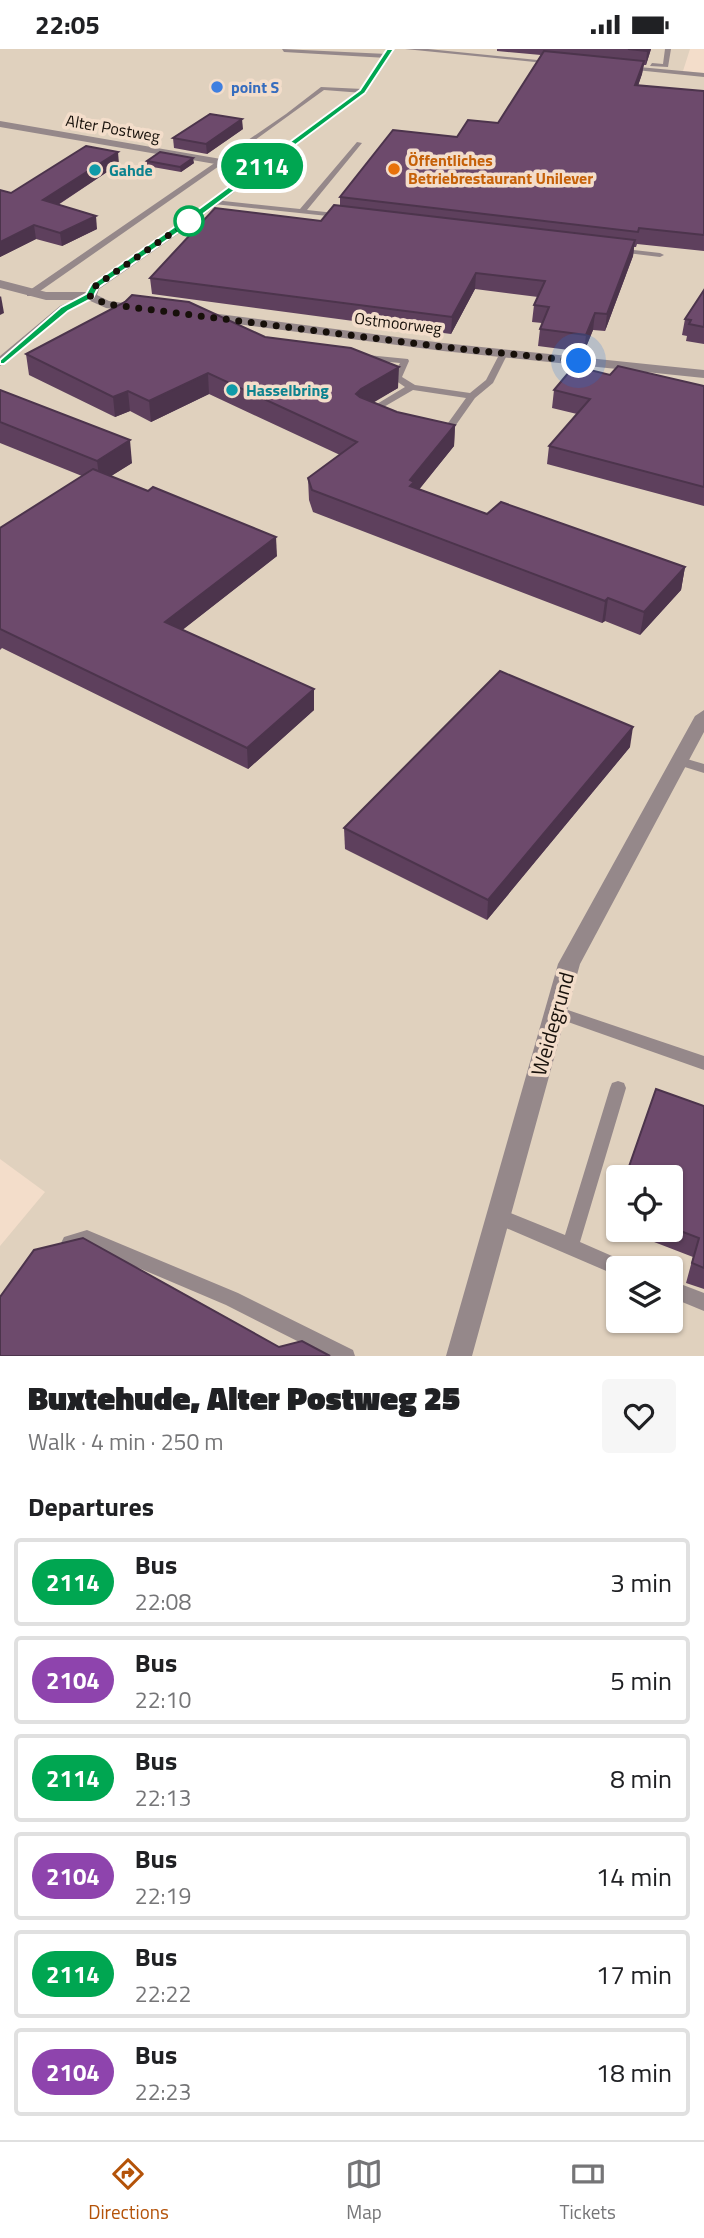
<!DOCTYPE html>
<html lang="en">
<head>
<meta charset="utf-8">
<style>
	body { margin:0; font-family:"Titillium Web",sans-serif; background:#f6f6f6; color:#202124; height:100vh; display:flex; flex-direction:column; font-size:26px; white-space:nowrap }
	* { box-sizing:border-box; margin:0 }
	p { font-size:23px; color:#757577 }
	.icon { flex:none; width:38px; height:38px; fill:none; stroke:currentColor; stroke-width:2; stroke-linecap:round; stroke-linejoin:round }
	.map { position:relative; height:1307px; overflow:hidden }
	.panel { display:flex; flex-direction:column; background:#fff; flex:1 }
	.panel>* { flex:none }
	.badge { padding:0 14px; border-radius:23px; font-size:24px; line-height:46px }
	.fabs { position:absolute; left:606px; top:1116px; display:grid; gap:14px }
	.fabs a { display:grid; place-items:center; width:77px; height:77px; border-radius:7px; background:#fff; box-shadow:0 2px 5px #0004; font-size:35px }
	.you { position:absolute; width:35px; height:35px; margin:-18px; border:5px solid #fff; border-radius:50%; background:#1a73e8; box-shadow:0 0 0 10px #1a73e833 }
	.map>.badge { position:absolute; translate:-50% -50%; box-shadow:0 0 0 4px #fff }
	h2 { padding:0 28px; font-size:26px; line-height:63px }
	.round { display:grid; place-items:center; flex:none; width:74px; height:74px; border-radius:7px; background:#f6f6f6 }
	.headline { display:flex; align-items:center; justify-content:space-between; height:119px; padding:0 28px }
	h1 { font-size:33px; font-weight:800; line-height:52px }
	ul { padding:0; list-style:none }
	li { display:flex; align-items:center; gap:21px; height:88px; margin:0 14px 10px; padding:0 14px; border:4px solid #e0e0e0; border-radius:7px }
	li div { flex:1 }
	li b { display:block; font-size:26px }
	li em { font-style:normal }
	li .badge { min-width:77px; font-weight:700; text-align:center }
	.status { display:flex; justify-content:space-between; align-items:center; height:49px; padding:0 35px; background:#fff; direction:ltr }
	.status svg { height:19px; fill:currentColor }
	.menu { display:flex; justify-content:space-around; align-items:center; height:98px; border-top:2px solid #e0e0e0; background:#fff; font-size:19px; color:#757577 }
	.menu a { display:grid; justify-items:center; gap:4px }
	.menu .on { color:#b45309 }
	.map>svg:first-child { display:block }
</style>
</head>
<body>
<div class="status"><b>22:05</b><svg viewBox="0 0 49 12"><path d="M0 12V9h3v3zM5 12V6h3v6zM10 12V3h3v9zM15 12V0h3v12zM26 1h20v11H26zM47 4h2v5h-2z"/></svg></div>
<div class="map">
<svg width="704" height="1307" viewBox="0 0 704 1307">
	<rect width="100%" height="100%" fill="#f3ddca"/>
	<path fill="#e0d1be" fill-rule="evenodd" d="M0,0H690L683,22L704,24V1307H0V1197L45,1143L0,1110ZM618,1129H670V1181H618ZM618,1220H670V1272H618Z"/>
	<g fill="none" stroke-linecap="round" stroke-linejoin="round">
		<g fill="#95888a" fill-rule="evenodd">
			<path d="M282,0L387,5L390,7L387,9L284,3Z"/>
			<path d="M405,0H428L557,13L554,15Z"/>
			<path d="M665,0H671L668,18L650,17L652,14L663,15Z"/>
			<path d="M628,17L704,24V28L626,20Z"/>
			<path d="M321,38L363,40L366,42L363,44L324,41L226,112L259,119V121L222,115L33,247H27V243L286,65Z"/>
			<path d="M357,93L362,94L307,161L344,165L348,167L347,169L214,155L210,153L214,151L300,160Z"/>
			<path d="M616,199L660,204L664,206L660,208L619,203L615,201Z"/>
			<path d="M504,301L508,304L493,334L475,349L446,390H440L438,388L466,349L413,341L370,366H364L362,364L405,338L392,329L400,314L360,310L357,309V305L408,310L409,312L402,328L415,336L470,344L486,331L500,304Z"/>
			<path d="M680,708L704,715V724L675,715L674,712Z"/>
			<path d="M556,957L704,1007V1021L551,967L548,963L551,959Z"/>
			<path d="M618,1032L624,1034L626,1039L580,1193L628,1214L631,1220H618V1227L492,1173L489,1167L492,1161L498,1159L565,1186L610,1039L612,1034Z"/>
			<path d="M87,1181L238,1244L353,1301L355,1307H327L226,1256L87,1197L70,1202L64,1200L61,1194L64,1188Z"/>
			<path d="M670,1231L704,1244V1262L670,1248Z"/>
		</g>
		<g fill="#95888a" fill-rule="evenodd">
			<path d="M0,72L221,110L226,113L221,116L0,78Z"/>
			<path d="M0,231L46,243H90L96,247L68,263L0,317V307L60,257L74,251H46L0,239Z"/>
			<path d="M704,661V683L580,915L472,1307H446L558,915L695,667Z"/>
		</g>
		<g fill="#95888a" fill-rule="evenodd">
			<path d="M387,0H395L366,44L185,180L99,240L97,246L109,252L145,257V263L106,259L86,250L84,247L90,236L177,176L360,40Z"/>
			<path d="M203,263L443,294L704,321V329L443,302L199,270L197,267Z"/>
		</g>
	</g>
	<g fill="#5e405d">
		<path d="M497,0H651L646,16H644L642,25L638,36L704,42V202L637,195L636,198H634L633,207L605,282L593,281L584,303L538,297L540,280L542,274L532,273L534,256L538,248L475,240L451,285L152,245L150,229L321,172L340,157V148L457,88L498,74L541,6L497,2Z"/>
		<path d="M243,80L207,105L174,99L173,89Z"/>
		<path d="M147,112L194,114L181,123L147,117Z"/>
		<path d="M119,115L58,156L97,180L62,197L36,190L0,208V141L11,144Z"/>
		<path d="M704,241V295L686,292L687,287L682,286L685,270Z"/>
		<path d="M265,288L398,339L373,353L397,363L455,376L454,397L419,440L487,465L685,518L681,541L640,586L605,572L602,574L313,463L309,451L308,429L340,406L209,345L151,373L130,362L115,368L29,326L26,305Z"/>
		<path d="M610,326L704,337V457L547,415L549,397L577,365L552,359L554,341Z"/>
		<path d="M0,341L132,414L111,427L277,507L182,581L314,640V661L248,720L2,599L0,601V479L82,427L0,394Z"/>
		<path d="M630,698L487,871L345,800L344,779Z"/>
		<path d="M704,1057V1240L686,1234L693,1208L623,1181H670V1129Z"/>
		<path d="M618,1151V1179L612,1177Z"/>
	</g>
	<g fill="#4c344c">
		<path d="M648,0H651L646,16L647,2Z"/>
		<path d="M644,12L642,25L634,49L635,36Z"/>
		<path d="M242,70L243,80L207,105L206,95Z"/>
		<path d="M118,103L119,115L45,164L43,151Z"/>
		<path d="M193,109L194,114L181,123L180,118Z"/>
		<path d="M96,167L97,180L62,197L60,184Z"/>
		<path d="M34,176L36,190L0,208V193Z"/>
		<path d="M635,191L633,207L605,282L607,265Z"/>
		<path d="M476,224L475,240L451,285L452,268Z"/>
		<path d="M1,247L4,264L0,266V248Z"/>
		<path d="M595,264L593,281L584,303L586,286Z"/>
		<path d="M399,318L398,339L361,361L356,345L361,340Z"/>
		<path d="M208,324L209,345L151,373L149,352Z"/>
		<path d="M128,342L130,362L115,368L113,348Z"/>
		<path d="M455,376L454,397L414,447L413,455L410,431Z"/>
		<path d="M130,391L132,414L100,434L97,412Z"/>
		<path d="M276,488L277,507L167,593L165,573Z"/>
		<path d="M685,518L681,541L640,586L644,563Z"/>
		<path d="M608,549L605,572L602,574L605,552Z"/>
		<path d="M314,640V661L248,720L247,699Z"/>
		<path d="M633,678L630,698L487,871L488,851Z"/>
	</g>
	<g fill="#6d4a6c" stroke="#4c344c" stroke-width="2">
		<path d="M628,0H648L647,2Z"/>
		<path d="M544,2L644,12L635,36L704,42V186L639,179L638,183L340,148L393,81L457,88L468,71L498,74Z"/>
		<path d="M210,65L242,70L206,95L173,89Z"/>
		<path d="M86,97L118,103L43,151L96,167L60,184L34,176L0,193V141L11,144Z"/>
		<path d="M160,103L193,109L180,118L147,112Z"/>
		<path d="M334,156L635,191L607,265L595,264L586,286L540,280L549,258L534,256L545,232L476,224L452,268L150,229L215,159L321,172Z"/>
		<path d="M704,241V278L689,275L691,271L685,270Z"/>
		<path d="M132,246L189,253L265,288L351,299L399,318L361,340L356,345L360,348L397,363L455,376L410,431L414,433L410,437L487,465L501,453L685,518L644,563L608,549L605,552L312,441L308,429L357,393L208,324L149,352L128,342L113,348L26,305L125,253Z"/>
		<path d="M574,317L610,326L618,317L704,337V438L549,397L590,350L554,341Z"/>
		<path d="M0,341L130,391L97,412L0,373Z"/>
		<path d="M93,420L148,442L153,438L276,488L165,573L314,640L247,699L0,580V479Z"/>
		<path d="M500,622L633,678L488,851L344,779Z"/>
		<path d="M656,1040L704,1057V1219L692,1214L699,1189L670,1178V1129H625Z"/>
		<path d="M83,1189L279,1298L302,1292L330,1307H0V1248L34,1201Z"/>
	</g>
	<path fill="#00a651" stroke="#fff" stroke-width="2" d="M387,0H394L365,44L183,180L98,239L93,249L68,262L4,315H0V311L61,258L86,245L91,236L177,176L360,41Z"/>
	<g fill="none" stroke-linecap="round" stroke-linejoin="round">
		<path stroke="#17100a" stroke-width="7" stroke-dasharray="0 12.6" d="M189,172L94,238L90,247L106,255L443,298L579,312"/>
	</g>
	<circle fill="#3f7fe0" stroke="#f3ddca" stroke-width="2.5" cx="217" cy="38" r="7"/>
	<circle fill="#e8710a" stroke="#f3ddca" stroke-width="2.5" cx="394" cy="120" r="7"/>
	<g fill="#0f9aa8" stroke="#f3ddca" stroke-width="2.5">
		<circle cx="95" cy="121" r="7"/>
		<circle cx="232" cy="341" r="7"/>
	</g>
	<circle fill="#fff" stroke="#00a651" stroke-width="3.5" cx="189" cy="172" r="14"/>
	<g text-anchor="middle" stroke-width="7" stroke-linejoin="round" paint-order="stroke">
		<g font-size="16" font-weight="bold" fill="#366cbe" stroke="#f3ddca" text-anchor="start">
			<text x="231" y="44">point S</text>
		</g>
		<g font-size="16" fill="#17100a" stroke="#f3ddca">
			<text transform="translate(113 79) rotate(10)" y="6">Alter Postweg</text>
			<text transform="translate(398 274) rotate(7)" y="6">Ostmoorweg</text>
		</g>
		<g font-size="16" font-weight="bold" fill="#c56008" stroke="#f3ddca" text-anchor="start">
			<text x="408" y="117">Öffentliches<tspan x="408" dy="18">Betriebrestaurant Unilever</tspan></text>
		</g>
		<g font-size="16" font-weight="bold" fill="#0d838f" stroke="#f3ddca" text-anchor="start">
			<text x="109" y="127">Gahde</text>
			<text x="246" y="347">Hasselbring</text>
		</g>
		<g font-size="21" fill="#17100a" stroke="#f3ddca">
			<text transform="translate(553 975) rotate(-74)" y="7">Weidegrund</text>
		</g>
	</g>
</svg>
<div class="fabs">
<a><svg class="icon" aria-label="locate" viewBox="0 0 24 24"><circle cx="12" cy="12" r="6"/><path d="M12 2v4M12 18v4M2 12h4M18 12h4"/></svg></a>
<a><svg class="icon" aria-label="layers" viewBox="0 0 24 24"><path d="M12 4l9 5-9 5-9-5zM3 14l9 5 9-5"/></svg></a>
</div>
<div class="you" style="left:579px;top:312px"></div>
<b class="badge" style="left:262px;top:117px;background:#00a651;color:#fff">2114</b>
</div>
<section class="panel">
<div class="headline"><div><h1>Buxtehude, Alter Postweg 25</h1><p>Walk · 4 min · 250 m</p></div><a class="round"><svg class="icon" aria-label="heart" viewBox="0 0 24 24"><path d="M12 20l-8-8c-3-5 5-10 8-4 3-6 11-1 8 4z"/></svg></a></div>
<h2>Departures</h2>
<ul>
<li><span class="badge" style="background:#00a651;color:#fff">2114</span><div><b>Bus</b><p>22:08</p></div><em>3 min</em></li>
<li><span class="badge" style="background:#8e44ad;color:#fff">2104</span><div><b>Bus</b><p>22:10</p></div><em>5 min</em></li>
<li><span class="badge" style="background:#00a651;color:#fff">2114</span><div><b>Bus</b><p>22:13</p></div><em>8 min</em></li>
<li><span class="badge" style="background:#8e44ad;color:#fff">2104</span><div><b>Bus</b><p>22:19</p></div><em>14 min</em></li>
<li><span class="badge" style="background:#00a651;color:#fff">2114</span><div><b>Bus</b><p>22:22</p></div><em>17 min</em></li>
<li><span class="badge" style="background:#8e44ad;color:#fff">2104</span><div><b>Bus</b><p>22:23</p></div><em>18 min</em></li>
</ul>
</section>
<nav class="menu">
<a class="on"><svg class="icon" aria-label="directions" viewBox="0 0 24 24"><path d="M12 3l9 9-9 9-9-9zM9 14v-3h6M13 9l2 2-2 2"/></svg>Directions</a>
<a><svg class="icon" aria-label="map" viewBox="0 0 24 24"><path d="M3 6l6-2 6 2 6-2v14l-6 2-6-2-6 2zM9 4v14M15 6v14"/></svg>Map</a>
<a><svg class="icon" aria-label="tickets" viewBox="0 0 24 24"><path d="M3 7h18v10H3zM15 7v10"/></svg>Tickets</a>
</nav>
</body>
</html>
